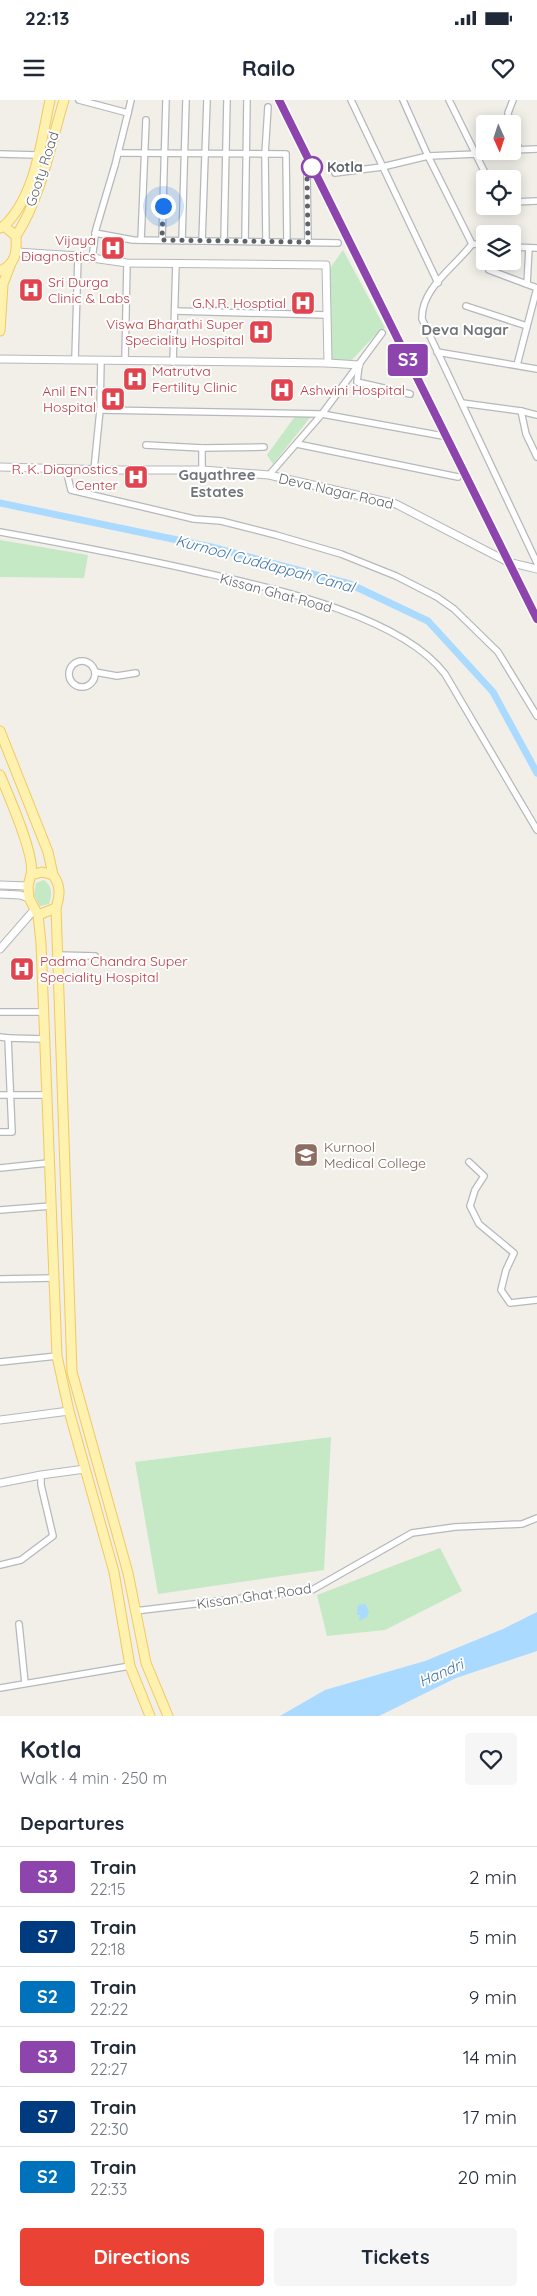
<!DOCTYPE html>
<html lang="en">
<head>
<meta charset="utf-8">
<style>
	body { margin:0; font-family:Quicksand,sans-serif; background:#f6f6f7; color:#1f2937; height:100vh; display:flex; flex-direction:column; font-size:19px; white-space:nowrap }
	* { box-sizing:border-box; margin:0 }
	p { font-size:16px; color:#747a83 }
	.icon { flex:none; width:28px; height:28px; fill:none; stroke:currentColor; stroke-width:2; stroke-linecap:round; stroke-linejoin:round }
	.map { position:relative; height:1616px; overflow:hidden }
	.panel { display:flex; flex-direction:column; background:#fff; flex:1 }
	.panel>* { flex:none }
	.badge { padding:0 10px; border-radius:4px; font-size:18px; line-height:32px }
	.needle { width:32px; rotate:177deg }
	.buttons { position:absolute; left:476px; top:15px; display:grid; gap:10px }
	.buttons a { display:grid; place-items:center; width:45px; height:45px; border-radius:5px; background:#fff; box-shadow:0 2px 12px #0003; font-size:25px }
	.you { position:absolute; width:25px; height:25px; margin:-12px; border:4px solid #fff; border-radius:50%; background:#1a73e8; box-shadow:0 0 0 8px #1a73e833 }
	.map>.badge { position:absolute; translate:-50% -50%; box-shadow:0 0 0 2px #fff }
	h2 { padding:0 20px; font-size:19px; line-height:45px }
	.round { display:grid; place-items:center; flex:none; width:52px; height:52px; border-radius:5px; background:#f6f6f7 }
	.summary { display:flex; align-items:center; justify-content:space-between; height:85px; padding:0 20px }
	h1 { font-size:24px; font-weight:700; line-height:38px }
	.button { display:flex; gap:10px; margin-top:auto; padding:10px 20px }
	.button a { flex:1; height:58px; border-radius:5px; background:#ea4335; color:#fff; font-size:20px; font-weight:700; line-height:58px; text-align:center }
	.button a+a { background:#f6f6f7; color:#1f2937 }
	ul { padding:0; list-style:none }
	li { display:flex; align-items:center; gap:15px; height:60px; padding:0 20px; border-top:1px solid #e0e1e3 }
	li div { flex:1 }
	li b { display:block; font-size:19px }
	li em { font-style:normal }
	li .badge { min-width:55px; font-weight:700; text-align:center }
	.status { display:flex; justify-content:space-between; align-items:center; height:35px; padding:0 25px; background:#fff; direction:ltr }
	.status svg { height:14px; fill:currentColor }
	header { display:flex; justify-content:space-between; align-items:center; height:65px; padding:0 20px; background:#fff; font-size:22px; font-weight:700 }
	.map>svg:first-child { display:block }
</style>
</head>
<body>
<div class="status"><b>22:13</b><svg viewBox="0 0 49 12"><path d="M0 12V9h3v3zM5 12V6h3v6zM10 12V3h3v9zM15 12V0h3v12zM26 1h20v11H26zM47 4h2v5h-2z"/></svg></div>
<header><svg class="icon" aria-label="menu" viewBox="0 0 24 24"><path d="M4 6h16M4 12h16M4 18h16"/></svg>Railo<svg class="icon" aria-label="heart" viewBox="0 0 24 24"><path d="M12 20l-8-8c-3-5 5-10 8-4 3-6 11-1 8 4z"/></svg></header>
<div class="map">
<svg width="537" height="1616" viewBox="0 0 537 1616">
	<rect width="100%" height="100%" fill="#f1efe8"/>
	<g fill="#c5e8c5">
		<path d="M343,150L385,228L377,233L351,261L329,259L328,171Z"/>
		<path d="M296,315H312L273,364L267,355Z"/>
		<path d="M0,440L88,455L84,478L0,477Z"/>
		<path d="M44,780C53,787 52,794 49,804L40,806L34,795L36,783Z"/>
		<path d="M331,1337L324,1470L158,1494L135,1362Z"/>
		<path d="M440,1448L462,1491L385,1530L327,1536L317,1495Z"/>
	</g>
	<g fill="#aadaff">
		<path d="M365,1504L369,1511L367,1517L359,1521L360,1515H357L358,1505Z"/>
		<path d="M537,1512V1551L456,1578L379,1616H280L325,1590L425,1561L503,1529Z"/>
	</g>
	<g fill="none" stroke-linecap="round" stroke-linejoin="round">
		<path stroke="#aadaff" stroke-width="7" d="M0,403L211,447L350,484L428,521L493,592L537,673"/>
		<defs>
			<g id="minor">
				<path d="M79,0L128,13L115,65L96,129L92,159"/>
				<path d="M351,0L438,183"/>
				<path d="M403,0L428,56L472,144"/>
				<path d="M449,0L488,79"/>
				<path d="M128,13L131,0"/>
				<path d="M510,24L508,13L513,0"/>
				<path d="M512,31L519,49"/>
				<path d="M512,50L537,49"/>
				<path d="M118,53L286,54L287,142"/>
				<path d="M0,54L37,55"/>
				<path d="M335,73L382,67L428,56L477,54L499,51"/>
				<path d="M307,74L308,142"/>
				<path d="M512,102L537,101"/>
				<path d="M95,133L133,140L338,143"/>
				<path d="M141,140L146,20"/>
				<path d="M162,140L166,0"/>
				<path d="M182,141L186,0"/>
				<path d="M202,141L207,0"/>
				<path d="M224,141L227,0"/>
				<path d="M245,141L247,0"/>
				<path d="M266,141L265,54L268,7"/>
				<path d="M472,144C455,167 421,188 422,219L537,463"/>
				<path d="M472,144L485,145"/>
				<path d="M512,147L537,148"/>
				<path d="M489,170L537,188"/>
				<path d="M527,184L529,148"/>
				<path d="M466,206L527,226"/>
				<path d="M175,211L327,215"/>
				<path d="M437,252L537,269"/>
				<path d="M75,259L78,156"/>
				<path d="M125,260L127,163"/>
				<path d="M173,262L176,163"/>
				<path d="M517,265L537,188"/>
				<path d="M359,266L357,282L410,294"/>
				<path d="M462,303L521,311L537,315"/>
				<path d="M100,310L322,314L443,336"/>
				<path d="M521,311L526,334L537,357"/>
				<path d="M297,344L458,377"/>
				<path d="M146,345L202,348L264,347"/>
				<path d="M202,348V370"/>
				<path d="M66,369L71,390L194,419L221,421L276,435L341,454L396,476L437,497L454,509L498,552L537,616"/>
				<path d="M94,370L100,310L101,260"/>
				<path d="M269,375L322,314L382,233"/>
				<path d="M0,432C67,444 134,457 201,472C271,488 400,515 445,574L537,730"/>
				<circle cx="82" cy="574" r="13"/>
				<path d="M95,572L117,576L136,573"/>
				<path d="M57,855L95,856"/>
				<path d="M0,912H45"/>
				<path d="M0,937L8,938L12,1032H0"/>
				<path d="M8,938L45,939"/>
				<path d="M0,995H47"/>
				<path d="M469,1062L484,1076L475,1090L470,1106L479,1124L514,1153L506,1170L501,1190L510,1203L537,1200"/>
				<path d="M0,1068L48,1063"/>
				<path d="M0,1110L51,1106"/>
				<path d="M0,1179L54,1178"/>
				<path d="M0,1262L57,1256"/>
				<path d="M0,1465L21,1460L53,1436L41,1385V1375"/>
				<path d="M135,1511L312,1490L412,1433L455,1427L522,1424L537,1418"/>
				<path d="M19,1524L25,1583"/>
				<path d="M0,1588L130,1566"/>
			</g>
			<g id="tertiary">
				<path d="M17,152L78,156L127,163L326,165L328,263"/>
				<path d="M0,259L328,263L359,265"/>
				<path d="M0,367L110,370H202L269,375L396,404L508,462L537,469"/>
				<path d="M0,785L28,786"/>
				<path d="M0,794L20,795L29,798"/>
				<path d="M0,849L34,810"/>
				<path d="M0,1320L69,1311"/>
				<path d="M0,1383L41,1375L85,1369"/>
			</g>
			<g id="primary">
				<path d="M4,126C36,95 41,41 50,0"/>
				<path d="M16,136C41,98 51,43 64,0"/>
				<path d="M0,171C16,164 17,152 16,136L4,126L0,128"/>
				<path d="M0,231L3,184L11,163"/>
				<path d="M0,631L48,752L53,775"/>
				<path d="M0,675C8,694 36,757 31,775"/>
				<path d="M56,808L72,1272L128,1473L146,1563L168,1616"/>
				<path d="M38,815L56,808C60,795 61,786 53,775L42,772L31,775L28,786L29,798L38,815L41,843L57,1256L69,1311L114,1472L130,1566L150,1616"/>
			</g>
		</defs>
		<use href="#minor" stroke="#b5b8bc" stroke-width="8"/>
		<use href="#tertiary" stroke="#b5b8bc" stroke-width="9"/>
		<use href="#primary" stroke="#f2c960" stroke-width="11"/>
		<use href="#minor" stroke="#fff" stroke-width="5.5"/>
		<use href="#tertiary" stroke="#fff" stroke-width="7"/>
		<use href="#primary" stroke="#fff2af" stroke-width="9"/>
		<path stroke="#b6b7b8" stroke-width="2" stroke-dasharray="1 6" stroke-linecap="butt" d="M279,0L537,519"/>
	</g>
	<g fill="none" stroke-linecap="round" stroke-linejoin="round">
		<defs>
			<path id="line" d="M279,0L537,519"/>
		</defs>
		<use href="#line" stroke="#fff" stroke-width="11"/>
		<use href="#line" stroke="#8e44ad" stroke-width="8"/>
		<path stroke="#5f6368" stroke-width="5" stroke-dasharray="0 9" d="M163,106L162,140L308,142L307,74L312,67"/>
	</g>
	<defs>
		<symbol id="hospital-square" viewBox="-11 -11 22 22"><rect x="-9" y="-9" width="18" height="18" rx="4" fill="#e0444e" stroke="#fff"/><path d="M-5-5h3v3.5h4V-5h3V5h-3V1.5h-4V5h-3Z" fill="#fff"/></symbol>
		<symbol id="university-square" viewBox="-11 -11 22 22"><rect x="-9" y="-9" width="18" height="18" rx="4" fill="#8d6e63" stroke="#fff"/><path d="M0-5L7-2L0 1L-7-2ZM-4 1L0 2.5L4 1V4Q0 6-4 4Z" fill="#fff"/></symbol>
	</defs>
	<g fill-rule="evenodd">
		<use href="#hospital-square" x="99" y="134" width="28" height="28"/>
		<use href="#hospital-square" x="17" y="176" width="28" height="28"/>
		<use href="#hospital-square" x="289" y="189" width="28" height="28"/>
		<use href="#hospital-square" x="247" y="218" width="28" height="28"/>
		<use href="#hospital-square" x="121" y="265" width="28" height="28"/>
		<use href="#hospital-square" x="268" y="276" width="28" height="28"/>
		<use href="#hospital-square" x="99" y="285" width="28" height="28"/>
		<use href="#hospital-square" x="122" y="363" width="28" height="28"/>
		<use href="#hospital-square" x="8" y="855" width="28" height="28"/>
		<use href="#university-square" x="292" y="1041" width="28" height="28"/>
	</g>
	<circle fill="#fff" stroke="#8e44ad" stroke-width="2.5" cx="312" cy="67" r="10"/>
	<g text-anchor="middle" stroke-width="4" stroke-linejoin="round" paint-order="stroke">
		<g font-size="14" font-weight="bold" fill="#5f6368" stroke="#fff" text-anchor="start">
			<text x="327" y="72">Kotla</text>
		</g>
		<g font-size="14" fill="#5f6368" stroke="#fff">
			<text transform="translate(42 69) rotate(-72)" y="5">Gooty Road</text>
			<text transform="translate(336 391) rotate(13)" y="5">Deva Nagar Road</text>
			<text transform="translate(276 493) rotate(15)" y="5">Kissan Ghat Road</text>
			<text transform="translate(254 1496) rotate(-8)" y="5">Kissan Ghat Road</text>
		</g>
		<g font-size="14" fill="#be3a42" stroke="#fff" text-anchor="end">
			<text x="96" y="145">Vijaya<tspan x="96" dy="16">Diagnostics</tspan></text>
			<text x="48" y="187" text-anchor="start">Sri Durga<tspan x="48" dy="16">Clinic &amp; Labs</tspan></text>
			<text x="286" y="208">G.N.R. Hosptial</text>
			<text x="244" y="229">Viswa Bharathi Super<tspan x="244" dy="16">Speciality Hospital</tspan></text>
			<text x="152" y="276" text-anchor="start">Matrutva<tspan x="152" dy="16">Fertility Clinic</tspan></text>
			<text x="300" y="295" text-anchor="start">Ashwini Hospital</text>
			<text x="96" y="296">Anil ENT<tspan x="96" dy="16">Hospital</tspan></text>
			<text x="118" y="374">R. K. Diagnostics<tspan x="118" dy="16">Center</tspan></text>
			<text x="40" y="866" text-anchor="start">Padma Chandra Super<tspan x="40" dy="16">Speciality Hospital</tspan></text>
		</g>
		<g font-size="14" fill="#785e54" stroke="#fff" text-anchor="start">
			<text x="324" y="1052">Kurnool<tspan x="324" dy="16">Medical College</tspan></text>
		</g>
		<g font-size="15" font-weight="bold" fill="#70757a" stroke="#fff">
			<text x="465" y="235">Deva Nagar</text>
			<text x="217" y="380">Gayathree<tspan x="217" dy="17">Estates</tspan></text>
		</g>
		<g font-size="15" font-style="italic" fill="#4174aa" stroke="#fff">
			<text transform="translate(265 464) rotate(15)" y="5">Kurnool Cuddappah Canal</text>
			<text transform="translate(441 1573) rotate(-24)" y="5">Handri</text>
		</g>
	</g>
</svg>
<div class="buttons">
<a><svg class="needle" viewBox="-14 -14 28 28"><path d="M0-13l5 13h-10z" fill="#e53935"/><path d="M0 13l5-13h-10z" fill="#747a83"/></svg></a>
<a><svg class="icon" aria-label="locate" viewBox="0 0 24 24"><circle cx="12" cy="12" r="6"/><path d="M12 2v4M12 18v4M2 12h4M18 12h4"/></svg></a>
<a><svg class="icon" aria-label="layers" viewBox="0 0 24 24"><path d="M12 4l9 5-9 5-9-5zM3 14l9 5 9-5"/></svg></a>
</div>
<div class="you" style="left:163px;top:106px"></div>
<b class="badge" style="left:408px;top:260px;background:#8e44ad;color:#fff">S3</b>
</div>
<section class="panel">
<div class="summary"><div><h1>Kotla</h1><p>Walk · 4 min · 250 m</p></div><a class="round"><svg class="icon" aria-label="heart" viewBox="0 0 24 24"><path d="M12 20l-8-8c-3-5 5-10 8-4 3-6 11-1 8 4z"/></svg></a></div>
<h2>Departures</h2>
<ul>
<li><span class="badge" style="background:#8e44ad;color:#fff">S3</span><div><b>Train</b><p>22:15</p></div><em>2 min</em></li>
<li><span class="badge" style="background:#003b80;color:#fff">S7</span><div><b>Train</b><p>22:18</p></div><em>5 min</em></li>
<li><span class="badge" style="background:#0072bc;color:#fff">S2</span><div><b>Train</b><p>22:22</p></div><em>9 min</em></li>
<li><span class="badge" style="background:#8e44ad;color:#fff">S3</span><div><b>Train</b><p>22:27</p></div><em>14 min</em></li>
<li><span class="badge" style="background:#003b80;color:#fff">S7</span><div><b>Train</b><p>22:30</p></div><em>17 min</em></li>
<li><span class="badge" style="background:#0072bc;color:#fff">S2</span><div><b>Train</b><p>22:33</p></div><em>20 min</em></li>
</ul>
<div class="button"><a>Directions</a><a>Tickets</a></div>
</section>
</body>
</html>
